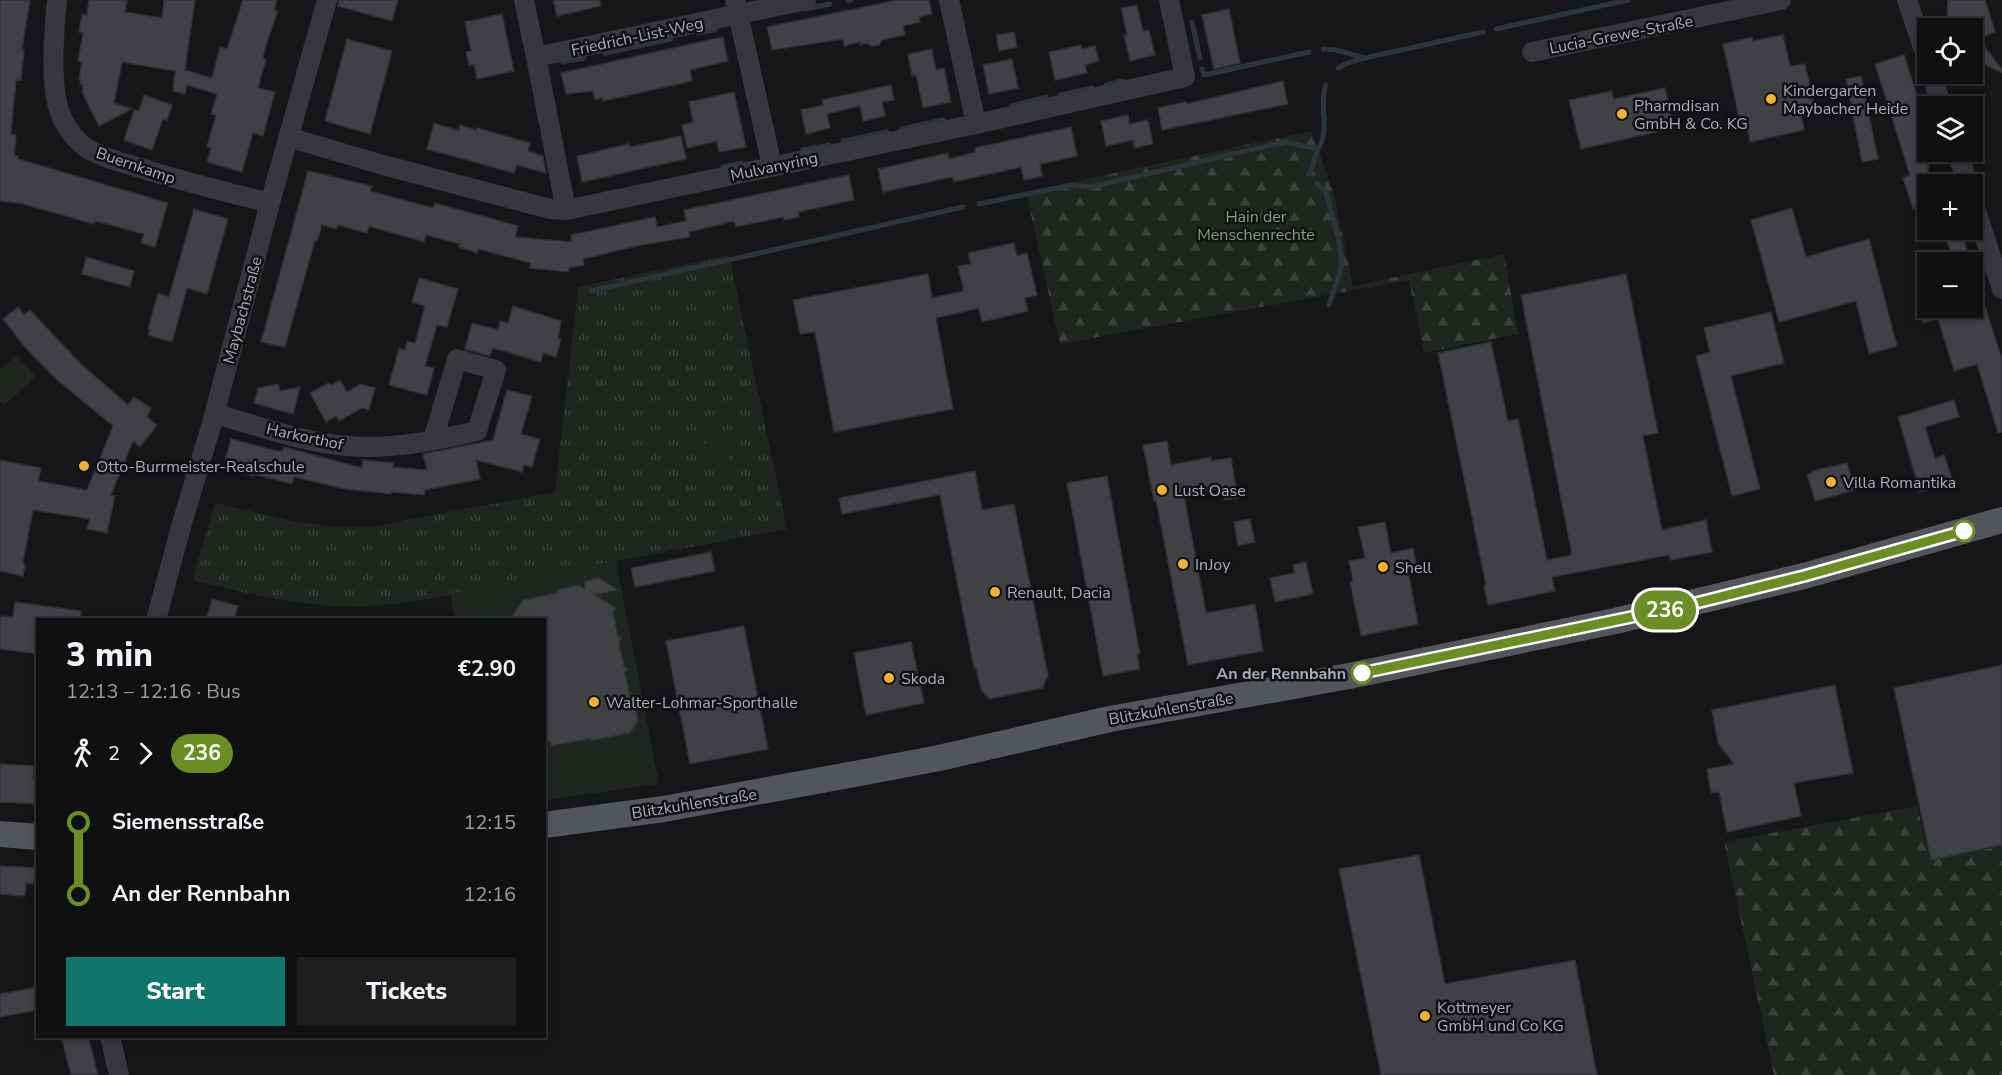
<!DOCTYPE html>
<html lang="en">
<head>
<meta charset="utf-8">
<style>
	body { margin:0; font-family:"Nunito Sans",sans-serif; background:#1e1e20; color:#f1f3f6; height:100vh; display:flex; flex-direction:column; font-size:22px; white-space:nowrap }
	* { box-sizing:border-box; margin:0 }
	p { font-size:20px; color:#9c9d9f }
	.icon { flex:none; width:33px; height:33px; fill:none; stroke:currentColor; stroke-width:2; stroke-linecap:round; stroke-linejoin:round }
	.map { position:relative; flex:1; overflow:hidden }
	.drawer { position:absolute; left:36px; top:618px; width:510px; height:420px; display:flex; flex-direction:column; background:#101012; border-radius:0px; box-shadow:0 3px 9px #0003,0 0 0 2px #303032 }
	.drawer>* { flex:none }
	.badge { padding:0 12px; border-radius:20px; font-size:21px; line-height:39px }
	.tools { position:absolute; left:1917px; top:18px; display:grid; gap:12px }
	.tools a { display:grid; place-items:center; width:66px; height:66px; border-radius:0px; background:#101012; box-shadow:0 3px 9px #0003,0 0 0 2px #303032; font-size:30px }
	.map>.badge { position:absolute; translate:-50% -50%; box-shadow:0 0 0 3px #fff }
	.legs { display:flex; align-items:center; gap:9px; height:66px; padding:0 30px; font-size:20px }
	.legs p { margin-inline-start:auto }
	.headline { display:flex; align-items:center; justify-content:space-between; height:102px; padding:0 30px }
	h1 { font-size:33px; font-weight:800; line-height:45px }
	.primary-button { display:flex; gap:12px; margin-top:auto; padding:12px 30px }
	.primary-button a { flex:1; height:69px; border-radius:0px; background:#0f766e; color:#fff; font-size:24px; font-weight:800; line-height:69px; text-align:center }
	.primary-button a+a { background:#1e1e20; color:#f1f3f6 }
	ul { padding:0 30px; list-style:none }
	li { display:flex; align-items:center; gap:21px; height:72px; font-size:22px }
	li i { display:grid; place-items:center; width:9px; height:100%; margin:0 8px; background:currentColor }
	li i::after { content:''; width:15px; height:15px; margin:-8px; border:4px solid; border-radius:50%; background:#101012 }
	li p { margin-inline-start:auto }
	li:first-child i { background:linear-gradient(#0000 50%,currentColor 0) }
	li:last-child i { background:linear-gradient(currentColor 50%,#0000 0) }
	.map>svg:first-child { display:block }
</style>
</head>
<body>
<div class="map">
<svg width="2002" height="1075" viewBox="0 0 2002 1075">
	<defs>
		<pattern id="forest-firs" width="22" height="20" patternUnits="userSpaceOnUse" patternTransform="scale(1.5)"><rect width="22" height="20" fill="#1e261f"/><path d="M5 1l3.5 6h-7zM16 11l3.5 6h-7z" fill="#3c433d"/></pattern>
		<pattern id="park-tufts" width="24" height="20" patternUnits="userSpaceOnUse" patternTransform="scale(1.5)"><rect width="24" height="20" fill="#1e261f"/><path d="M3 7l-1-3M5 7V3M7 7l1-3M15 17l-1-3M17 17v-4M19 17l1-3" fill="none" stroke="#3c433d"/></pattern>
	</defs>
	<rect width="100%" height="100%" fill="#161618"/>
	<g fill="url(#forest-firs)">
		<path d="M1311,131L1334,194L1353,286L1504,254L1518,334L1424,353L1409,280L1060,344L1026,192Z"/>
		<path d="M1917,806L1930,861L2002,846V1075H1774L1724,842Z"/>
	</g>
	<path fill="url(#park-tufts)" d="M729,255L787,529C703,545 620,560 536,577C473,590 407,608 343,606C292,605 244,592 195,581L193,577L215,503L292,521L326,526H375L555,492L578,287Z"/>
	<g fill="#1e261f">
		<path d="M17,355L36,377L4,405L0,401V370Z"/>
		<path d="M723,431L729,464L716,463L704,456L703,448L711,437Z"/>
		<path d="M616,561L659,784L545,800L544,620L455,619L450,594Z"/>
	</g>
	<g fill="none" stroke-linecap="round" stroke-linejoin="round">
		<g stroke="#2c353c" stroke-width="5">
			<path d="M848,1L851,0"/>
			<path d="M806,9L830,4"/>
			<path d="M1192,22L1200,58"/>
			<path d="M1496,29L1628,0"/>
			<path d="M698,33L715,30"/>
			<path d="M1323,49L1336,50L1365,58L1483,32"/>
			<path d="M605,53L671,39"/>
			<path d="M563,62L584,58"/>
			<path d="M1338,68L1348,63L1364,58"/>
			<path d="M1202,69L1204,75L1309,52"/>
			<path d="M1106,85L1122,81"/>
			<path d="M1060,95L1092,88"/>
			<path d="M1011,106L1046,97"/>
			<path d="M902,129L943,120"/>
			<path d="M843,141L887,132"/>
			<path d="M803,150L829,145"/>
			<path d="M723,167L741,163"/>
			<path d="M1310,173L1318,149"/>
			<path d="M1317,184L1326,192L1339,241L1342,265L1329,305"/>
			<path d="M979,204L1071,185L1091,187L1285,142L1318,149C1331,128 1318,107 1326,85"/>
			<path d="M591,291L963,207"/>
		</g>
	</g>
	<g fill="#404145" stroke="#303034" stroke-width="1.5">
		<path d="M0,0H30L22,49H24L21,80H16L11,134L16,135L14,156H18V159L168,203L155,247L141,243L144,234L95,221L94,224L20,203L0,201Z"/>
		<path d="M89,0H127L125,12L162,18L164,0H195L185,70L212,78L220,47L227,49L243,0H277L274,10L278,11L267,42L263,58L266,59L258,88L275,92L263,136L253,133L242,172L207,162L211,148L207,147L216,115L211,114L217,94L187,85L185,94L173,91L175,71L122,62L114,103L132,109L99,126L82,92L83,85L80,84L81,80L79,79L82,62L78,61L83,33L79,32L82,14L87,15Z"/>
		<path d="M339,0H398L392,21L338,6Z"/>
		<path d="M553,0H600L601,6L557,16Z"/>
		<path d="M897,0H929L932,14L919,17L920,22L903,26L905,35L882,40L879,45L872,46L866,43L860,45V42L844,46L843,39L772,50L767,27Z"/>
		<path d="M1948,0H1985L1995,32L1978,38L2002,69V73L1972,58V28H1946Z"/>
		<path d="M1137,5L1143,31L1149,30L1155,55L1130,61L1124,35H1127L1121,8Z"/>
		<path d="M1229,9L1240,63L1214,69L1202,15Z"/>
		<path d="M502,14L514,71L477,79L474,64L469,66L466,52L471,51L465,22Z"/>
		<path d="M1014,32L1017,47L999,51L996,35Z"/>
		<path d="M1783,35L1790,66L1805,64L1815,111L1801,114L1804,130L1750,142L1747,126L1741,127L1723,44L1752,37L1753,41Z"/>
		<path d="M723,37L728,61L690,70L692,81L603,101V98L595,100L593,91L566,94L561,73Z"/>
		<path d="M347,39L392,51L370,134L325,121Z"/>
		<path d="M1081,45L1082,49L1095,46L1099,61L1085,65L1087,73L1055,80L1049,52Z"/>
		<path d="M932,49L936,70L944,68L951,102L923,108L916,75L912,76L908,54Z"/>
		<path d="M1904,55L1928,129V204L1913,209L1903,178L1910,175L1875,64Z"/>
		<path d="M1012,59L1018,88L989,94L983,65Z"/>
		<path d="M1861,76L1878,159L1862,162L1846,79Z"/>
		<path d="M1283,81L1288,104L1162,130L1158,108L1186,102V104Z"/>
		<path d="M891,85L894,100L882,102L885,116L863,121L860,106L827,114L830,128L806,134L801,110L823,105L822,100Z"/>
		<path d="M1665,88L1674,128L1581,149L1569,100L1612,91L1613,99Z"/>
		<path d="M734,92L746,147L719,152L717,141L687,148L682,125L693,122L689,102Z"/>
		<path d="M144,95L172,105L167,121L163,119L152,150L124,140L134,110L139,111Z"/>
		<path d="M1128,115L1129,124L1148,120L1153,144L1134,148L1133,140L1106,146L1101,121Z"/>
		<path d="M434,123L459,131L460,125L476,130L477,128L530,143L528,151L543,156L546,173L517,165L514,173L427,149Z"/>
		<path d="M1071,127L1077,156L1040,164L1042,176L1024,180L1021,167L954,182L952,177L883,192L878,169L948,153L949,159L976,152L975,148Z"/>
		<path d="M681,136L686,159L582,182L577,156L629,144L630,147Z"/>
		<path d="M308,171L372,186L370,191L433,208L435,203L518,226L515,237L572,242L571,235L655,217L657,227L686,221L684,210L849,175L854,200L798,212L799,217L784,220L783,217L736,227L734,221L689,232L690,237L637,246L583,259L584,265L569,268V272L530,268L531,263L478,249L477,253L459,247L460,244L426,235L424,242L369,226L367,233L338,225L336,229L322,225L317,241L315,240L285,347L261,342Z"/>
		<path d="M1792,208L1806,257L1869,239L1897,346L1869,354L1856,301L1779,322L1751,220Z"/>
		<path d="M194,209L228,219L207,294L187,288L172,342L148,335L150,330L148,329L158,293L169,297Z"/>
		<path d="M1943,230H1960L1971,262H1954Z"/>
		<path d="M1014,243L1017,256L1027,253L1037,295L1025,298L1028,311L982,322L979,308L936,318L953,409L834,432L815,332L800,334L793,300L928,274L932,298L964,291L958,266L971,264L968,253Z"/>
		<path d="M86,257L134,271L130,287L82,274Z"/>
		<path d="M1626,274L1658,433L1643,436L1662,530L1706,520L1712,552L1670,560L1669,555L1552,577L1555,591L1488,605L1484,586L1486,585L1438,353L1491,342L1508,421L1518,419L1547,560L1572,555L1521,295Z"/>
		<path d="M419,278L458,289L447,327L437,325L425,366L434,368L427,395L389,385L399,348L405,350L407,341L415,343L425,306L412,302Z"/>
		<path d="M1976,279L2002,359V432L1998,433L1977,364L1954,371L1938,318L1923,323L1919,308H1972V280Z"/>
		<path d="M513,306L561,321L558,339H561L556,357L543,353L541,362L493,348L490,356L465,349L472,323L498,330L500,321L508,323Z"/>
		<path d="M18,307L24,315L30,310L81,364L128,405L134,397L151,408L147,417L157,425L140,447L133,441L111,495L115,496L107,533L87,529L90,519L33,510L23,562L25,566L23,576L0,571V460L41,468L38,481L87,490L113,426L56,379L23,345L3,319Z"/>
		<path d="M1771,312L1784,363L1731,376L1760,489L1732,496L1696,356L1710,352L1704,328Z"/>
		<path d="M340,380L347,392L360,384L375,388L369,410L362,408L339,421L336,416L326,422L310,393L329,383L331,385Z"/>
		<path d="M278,384L280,391L300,387L293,414L254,403L258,388Z"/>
		<path d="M507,390L532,396L521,434L540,439L532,467L524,465L522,472L476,460L480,479L425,490L424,495L391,492V494L345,489L294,477L292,484L254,474V476L239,472L232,469L234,464L225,461L231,439L277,451H283L284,447L362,468L363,460L394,463L393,467L427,470L423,454L493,440Z"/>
		<path d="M1954,400L1959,417L1925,427L1935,459L1944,455L1953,482L1920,492L1898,417Z"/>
		<path d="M1167,441L1171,465L1211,457V461L1231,458L1238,498L1224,500L1221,488L1184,495L1206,613L1255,604L1263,651L1188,665L1156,500L1154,501L1143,445Z"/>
		<path d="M1847,463L1855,490L1815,501L1807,474L1812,473V471Z"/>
		<path d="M975,471L982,510L1014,504L1048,676L1042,688L990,699L981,690L976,668H974L940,495L842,514L839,498Z"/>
		<path d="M1107,476L1140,654H1137L1140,669L1103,676L1067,483Z"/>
		<path d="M1250,519L1255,542L1238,546L1234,522Z"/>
		<path d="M1385,522L1391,553L1413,548L1418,573L1409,575L1418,624L1361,636L1350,582L1353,581L1349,561L1365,558L1358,527Z"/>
		<path d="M711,552L715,571L635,587L631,568Z"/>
		<path d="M1306,562L1313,594L1275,602L1270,578L1294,573L1293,565Z"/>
		<path d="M599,578L618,590L595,595L616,608L613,612L618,636L622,638L619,642L624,666L628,669L625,673L630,696L635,700L638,721L630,733L590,741V739L551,746L550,742L544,744V620H510L523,600L557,593V590L579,585L585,589L584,581Z"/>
		<path d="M212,599L238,606L234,620H206Z"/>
		<path d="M15,602L81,611L80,620H38V654L0,649V616L13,617Z"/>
		<path d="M744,626L768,749L690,764L666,641Z"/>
		<path d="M911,642L924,703L866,715L854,653Z"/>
		<path d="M2002,665V845L1931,860L1894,688Z"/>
		<path d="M1835,685L1853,773L1794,783L1801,816L1727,832L1719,792L1711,793L1707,769L1734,764L1718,743L1712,710Z"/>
		<path d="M0,764L34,766L33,779H38V804L0,802Z"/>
		<path d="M1419,855L1445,984L1575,960L1597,1075H1381L1339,869Z"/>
		<path d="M0,866L38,868V884L26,883L25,896L0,894Z"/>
		<path d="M38,987V1010L0,1017V994Z"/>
		<path d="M75,1036H88L98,1075H71L62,1040Z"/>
	</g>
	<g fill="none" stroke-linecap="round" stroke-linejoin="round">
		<g stroke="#37383d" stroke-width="20">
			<path d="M57,0C54,28 50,84 59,110C63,123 74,139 85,147C100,157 120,162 137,167C181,181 225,192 270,203"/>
			<path d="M524,0L536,57"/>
			<path d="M735,0L772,166"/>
			<path d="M949,0L976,124"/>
			<path d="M1907,0L1928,62"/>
			<path d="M1532,52L1781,0"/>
			<path d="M1931,74L1942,106"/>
			<path d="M288,137L383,165L550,209L566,210L976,124L1185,77L1169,0"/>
			<path d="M1957,152L1968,184"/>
			<path d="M1972,199L2002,289"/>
			<path d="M566,210L536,57L806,0"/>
			<path d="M215,414C259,426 304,443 349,446C392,450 436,440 477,431L496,370L457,359L433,440"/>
			<path d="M156,620L182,523L212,423L270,203L327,0"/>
			<path d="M110,1036L119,1075"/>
		</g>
		<g stroke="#53555c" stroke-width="26">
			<path d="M544,825L664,809L860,773L939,758L1110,719L1349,676L1615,621L1804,576L2002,520"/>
			<path d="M0,834L38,837"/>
		</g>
	</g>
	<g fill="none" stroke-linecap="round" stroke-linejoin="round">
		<defs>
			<path id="line-1" d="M1362,673L1684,606L1804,576L1964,531"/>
		</defs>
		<use href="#line-1" stroke="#fff" stroke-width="14"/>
		<use href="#line-1" stroke="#6b8e23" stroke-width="9"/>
	</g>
	<g fill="#f2b134" stroke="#111113" stroke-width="2">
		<circle cx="1771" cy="99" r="6"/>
		<circle cx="1622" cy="114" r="6"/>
		<circle cx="84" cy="466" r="6"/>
		<circle cx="1831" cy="482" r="6"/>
		<circle cx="1162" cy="490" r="6"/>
		<circle cx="1183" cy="564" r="6"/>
		<circle cx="1383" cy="567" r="6"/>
		<circle cx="995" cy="592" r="6"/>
		<circle cx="889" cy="678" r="6"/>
		<circle cx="594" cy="702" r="6"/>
		<circle cx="1425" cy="1016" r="6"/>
	</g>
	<g fill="#fff" stroke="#6b8e23" stroke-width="3">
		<circle cx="1964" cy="531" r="10"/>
		<circle cx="1362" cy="673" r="10"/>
	</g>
	<g text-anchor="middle" stroke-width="5" stroke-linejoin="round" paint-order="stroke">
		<g font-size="16" fill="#a8adb8" stroke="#111113">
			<text transform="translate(1621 34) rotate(-11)" y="6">Lucia-Grewe-Straße</text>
			<text transform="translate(637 36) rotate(-12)" y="6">Friedrich-List-Weg</text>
			<text transform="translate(136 165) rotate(19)" y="6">Buernkamp</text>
			<text transform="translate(774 166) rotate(-12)" y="6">Mulvanyring</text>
			<text transform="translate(242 310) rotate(-75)" y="6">Maybachstraße</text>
			<text transform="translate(305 436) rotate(12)" y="6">Harkorthof</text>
			<text transform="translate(1171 708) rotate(-10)" y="6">Blitzkuhlenstraße</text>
			<text transform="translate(694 803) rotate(-9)" y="6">Blitzkuhlenstraße</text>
		</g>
		<g font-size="16" fill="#a8adb8" stroke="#111113" text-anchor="start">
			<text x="1783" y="96">Kindergarten<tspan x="1783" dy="18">Maybacher Heide</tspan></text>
			<text x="1634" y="111">Pharmdisan<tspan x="1634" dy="18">GmbH &amp; Co. KG</tspan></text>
			<text x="96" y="472">Otto-Burrmeister-Realschule</text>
			<text x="1843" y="488">Villa Romantika</text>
			<text x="1174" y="496">Lust Oase</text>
			<text x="1195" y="570">InJoy</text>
			<text x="1395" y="573">Shell</text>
			<text x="1007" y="598">Renault, Dacia</text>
			<text x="901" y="684">Skoda</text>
			<text x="606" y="708">Walter-Lohmar-Sporthalle</text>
			<text x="1437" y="1013">Kottmeyer<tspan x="1437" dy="18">GmbH und Co KG</tspan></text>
		</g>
		<g font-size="16" fill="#7fa381" stroke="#111113">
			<text x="1256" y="222">Hain der<tspan x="1256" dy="18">Menschenrechte</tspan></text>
		</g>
		<g font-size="16" font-weight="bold" fill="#a8adb8" stroke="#111113" text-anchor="end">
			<text x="1346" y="679">An der Rennbahn</text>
		</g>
	</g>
</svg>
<div class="tools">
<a><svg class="icon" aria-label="locate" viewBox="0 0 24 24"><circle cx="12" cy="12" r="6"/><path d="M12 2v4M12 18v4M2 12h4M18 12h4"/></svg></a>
<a><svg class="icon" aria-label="layers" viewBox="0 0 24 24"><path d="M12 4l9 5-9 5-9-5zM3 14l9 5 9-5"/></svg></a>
<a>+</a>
<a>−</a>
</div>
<b class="badge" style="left:1665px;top:610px;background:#6b8e23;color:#fff">236</b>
<section class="drawer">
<div class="headline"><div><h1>3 min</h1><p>12:13 – 12:16 · Bus</p></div><b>€2.90</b></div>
<div class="legs"><svg class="icon" aria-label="walk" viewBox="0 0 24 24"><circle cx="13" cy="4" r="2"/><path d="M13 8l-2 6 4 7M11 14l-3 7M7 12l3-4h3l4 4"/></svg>2<svg class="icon" aria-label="forward" viewBox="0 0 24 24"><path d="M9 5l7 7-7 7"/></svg><b class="badge" style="background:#6b8e23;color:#fff">236</b></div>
<ul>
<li><i style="color:#6b8e23"></i><b>Siemensstraße</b><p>12:15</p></li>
<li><i style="color:#6b8e23"></i><b>An der Rennbahn</b><p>12:16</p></li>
</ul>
<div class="primary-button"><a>Start</a><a>Tickets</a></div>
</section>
</div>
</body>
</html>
